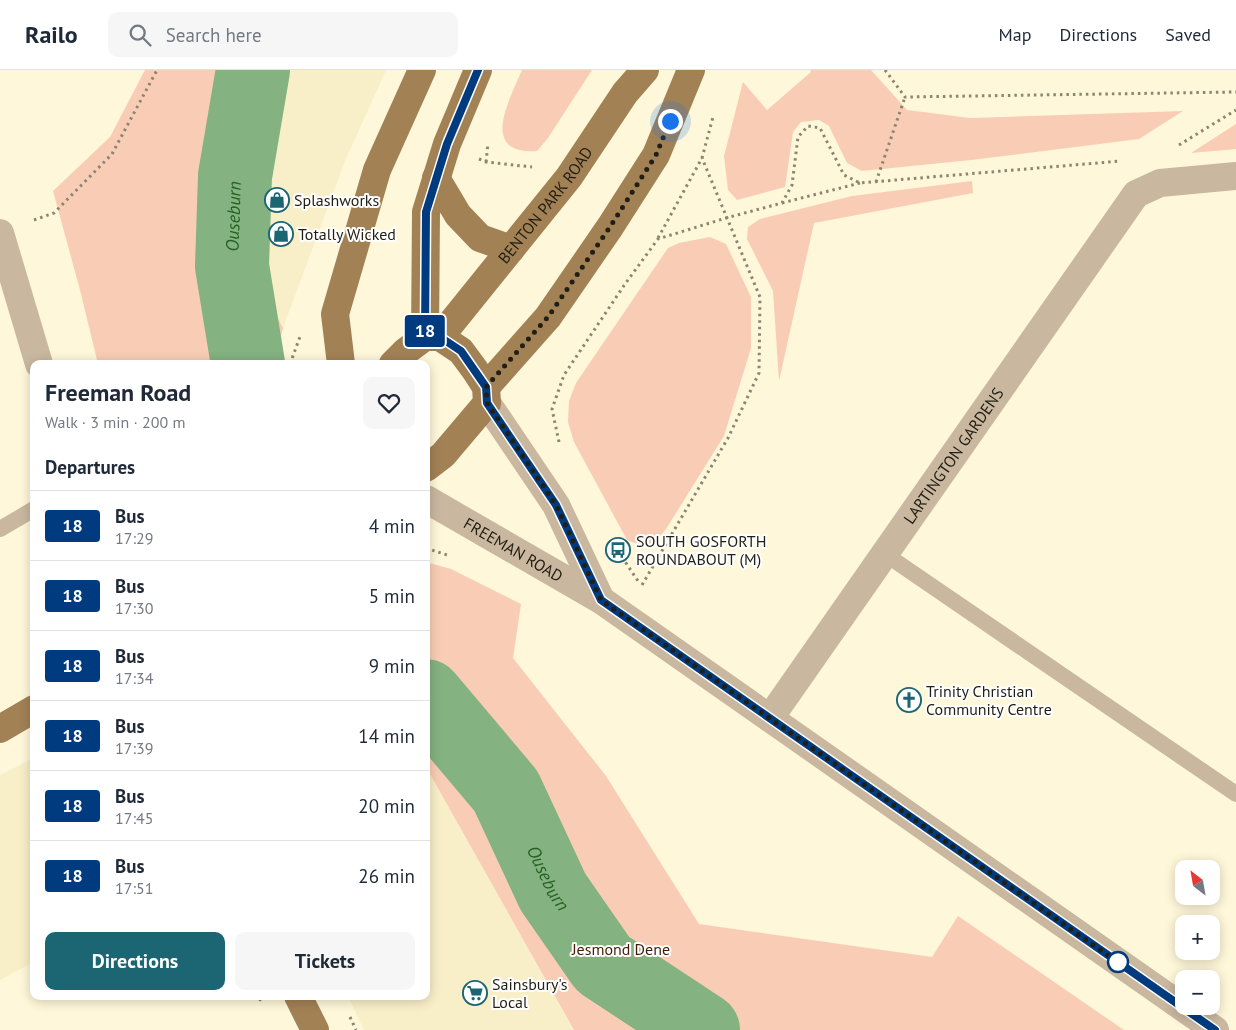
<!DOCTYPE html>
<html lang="en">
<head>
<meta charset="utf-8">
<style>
	body { margin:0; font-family:"PT Sans",sans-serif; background:#f6f6f7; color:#1f2937; height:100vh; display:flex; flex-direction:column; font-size:19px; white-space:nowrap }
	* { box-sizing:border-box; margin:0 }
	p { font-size:16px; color:#747a83 }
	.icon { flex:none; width:28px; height:28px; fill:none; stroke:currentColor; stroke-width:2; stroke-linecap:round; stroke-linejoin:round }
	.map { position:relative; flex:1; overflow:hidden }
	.drawer { position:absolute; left:30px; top:290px; width:400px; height:640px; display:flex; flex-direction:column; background:#fff; border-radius:10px; box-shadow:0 2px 12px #0003 }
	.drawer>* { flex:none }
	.badge { padding:0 10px; border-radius:4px; font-size:18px; line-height:32px }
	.needle { width:32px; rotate:329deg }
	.buttons { position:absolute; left:1175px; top:790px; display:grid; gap:10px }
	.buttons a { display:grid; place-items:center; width:45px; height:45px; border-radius:10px; background:#fff; box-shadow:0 2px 12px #0003; font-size:25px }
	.you { position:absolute; width:25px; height:25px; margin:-12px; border:4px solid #fff; border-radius:50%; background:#1a73e8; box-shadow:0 0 0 8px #1a73e833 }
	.map>.badge { position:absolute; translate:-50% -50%; box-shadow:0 0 0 2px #fff }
	h2 { padding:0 15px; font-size:19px; line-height:45px }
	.round { display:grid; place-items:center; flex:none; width:52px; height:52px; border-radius:10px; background:#f6f6f7 }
	.summary { display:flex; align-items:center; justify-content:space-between; height:85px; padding:0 15px }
	h1 { font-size:24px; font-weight:600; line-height:38px }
	.action { display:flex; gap:10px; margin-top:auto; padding:10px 15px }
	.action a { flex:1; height:58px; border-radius:10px; background:#1c6573; color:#fff; font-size:20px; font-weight:600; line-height:58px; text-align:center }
	.action a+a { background:#f6f6f7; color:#1f2937 }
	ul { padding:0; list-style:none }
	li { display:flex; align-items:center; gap:15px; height:70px; padding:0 15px; border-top:1px solid #e0e1e3 }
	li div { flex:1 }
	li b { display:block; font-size:19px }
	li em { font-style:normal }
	li .badge { min-width:55px; font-weight:700; text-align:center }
	header { display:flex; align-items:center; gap:30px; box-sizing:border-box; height:70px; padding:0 25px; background:#fff; border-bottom:1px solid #e0e1e3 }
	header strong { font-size:24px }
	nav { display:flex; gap:28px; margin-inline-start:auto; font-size:18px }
	.search { width:350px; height:45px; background:#f6f6f7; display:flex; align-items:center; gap:12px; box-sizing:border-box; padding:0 18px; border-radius:10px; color:#747a83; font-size:19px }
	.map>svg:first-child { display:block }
</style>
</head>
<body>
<header>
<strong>Railo</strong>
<div class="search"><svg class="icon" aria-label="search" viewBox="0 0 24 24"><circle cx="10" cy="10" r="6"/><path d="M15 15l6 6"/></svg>Search here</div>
<nav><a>Map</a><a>Directions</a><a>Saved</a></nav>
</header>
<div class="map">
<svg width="1236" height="960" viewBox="0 0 1236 960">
	<rect width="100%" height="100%" fill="#fef7d9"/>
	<g fill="#f8efc9">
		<path d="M268,0H386L345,91L283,258L245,185V111L249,66Z"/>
		<path d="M34,688V892L0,910V705Z"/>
		<path d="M426,697L574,960H364L348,926H426Z"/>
	</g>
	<g fill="#f9cdb5">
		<path d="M145,0H268L249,66L245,185L283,258L274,294H98L80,220L53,121L110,67Z"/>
		<path d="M522,0H592L548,68L537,81C478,85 510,29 522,0Z"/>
		<path d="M810,0H871L907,40L970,48L1183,41L1139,69L971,90L862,101L847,93L829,56L819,50L801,52L793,62L785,117L737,130L728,120L724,86L743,12L767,40L811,2Z"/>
		<path d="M1236,54V79L1191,83Z"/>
		<path d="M972,111L973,123L814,153L779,311L773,221L747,169L748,157L760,149L852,126Z"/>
		<path d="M710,167L726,174L751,227V278L724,366L666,459C652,476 649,479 627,470L574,372L568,352L569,331L576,313L668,178L679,173Z"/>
		<path d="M426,492L451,499L521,534L513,588L606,706L699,854L932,887L958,846L1124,960H574L426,697Z"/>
	</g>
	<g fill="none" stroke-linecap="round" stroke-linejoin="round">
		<g stroke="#84b281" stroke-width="74">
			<path id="s1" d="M248,294L232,196L235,106L253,0"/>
			<path id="s2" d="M426,626L506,721L553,822L603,894L703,960"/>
		</g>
		<g stroke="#8b8672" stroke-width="3" stroke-dasharray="2.5 4" stroke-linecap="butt">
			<path d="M885,0L905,27L1236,22"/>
			<path d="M1179,75L1236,40"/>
			<path d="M479,89L486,92L532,97"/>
			<path d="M486,92L488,73"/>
			<path d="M876,112L905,27"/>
			<path d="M782,133L860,113"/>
			<path d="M34,150L54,143L112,84L157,0"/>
			<path d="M658,168L702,88L713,47"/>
			<path d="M290,294L301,264"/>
			<path d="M559,372L552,339L564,305L625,214L658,169L726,148L782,133L792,115L798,67L808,56L820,58L844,105L860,113L1121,91"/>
			<path d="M426,478L447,485"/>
			<path d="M622,487L638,511"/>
			<path d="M642,515L728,368L759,303L760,227L702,88"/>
			<path d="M254,926L255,928L264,931"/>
			<path d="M350,947L356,960"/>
		</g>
		<g stroke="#cab7a0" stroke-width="16">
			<path d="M0,459L34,439"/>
			<path d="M885,484L1236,724"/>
		</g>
		<g stroke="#cab7a0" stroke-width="28">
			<path d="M0,163L39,294"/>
			<path id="s3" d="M770,648L1136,124L1160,113L1236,106"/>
		</g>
		<g stroke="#cab7a0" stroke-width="28">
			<path d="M487,333L556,435L601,530"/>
			<path id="s4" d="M426,429L601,530L1215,960"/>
		</g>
		<g stroke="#a28155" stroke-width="28">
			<path d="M436,108L458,145L480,168L511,179"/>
			<path d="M425,267L426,142L447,74L478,0"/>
			<path id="s5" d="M440,267L569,107L625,23L645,0"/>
			<path d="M341,294L335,244L377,100L422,0"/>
			<path d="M393,294L406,281L425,267H440L461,281L475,300L486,317L487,333L443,385L426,398"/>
			<path d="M486,317L548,247L610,157L656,85L691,0"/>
			<path d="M0,659L34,639"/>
			<path d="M298,926L315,960"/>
		</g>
	</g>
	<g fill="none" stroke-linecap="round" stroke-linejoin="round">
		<defs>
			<path id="line" d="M478,0L447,74L426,142L425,267H440L461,281L486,317L487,333L556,435L601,530L1215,960"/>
		</defs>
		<use href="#line" stroke="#fff" stroke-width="11"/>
		<use href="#line" stroke="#003b80" stroke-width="8"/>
		<path stroke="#211e13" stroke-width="5" stroke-dasharray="0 9" d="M670,51L656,85L610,157L548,247L486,317L487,333L556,435L601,530L1119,893L1118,892"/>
	</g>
	<defs>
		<symbol id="shop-ring" viewBox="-11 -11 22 22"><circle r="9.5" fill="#fff" stroke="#1c6573" stroke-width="1.5"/><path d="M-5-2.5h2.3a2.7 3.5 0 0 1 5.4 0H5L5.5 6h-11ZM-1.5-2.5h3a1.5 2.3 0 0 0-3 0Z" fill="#1c6573"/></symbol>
		<symbol id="bus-ring" viewBox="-11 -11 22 22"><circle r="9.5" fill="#fff" stroke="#1c6573" stroke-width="1.5"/><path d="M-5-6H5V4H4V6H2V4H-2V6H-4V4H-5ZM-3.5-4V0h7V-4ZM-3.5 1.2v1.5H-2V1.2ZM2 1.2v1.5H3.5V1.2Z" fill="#1c6573"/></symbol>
		<symbol id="church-ring" viewBox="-11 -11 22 22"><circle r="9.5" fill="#fff" stroke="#1c6573" stroke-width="1.5"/><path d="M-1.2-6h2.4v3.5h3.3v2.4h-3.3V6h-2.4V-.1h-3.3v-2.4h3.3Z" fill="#1c6573"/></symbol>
		<symbol id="supermarket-ring" viewBox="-11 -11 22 22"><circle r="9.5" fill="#fff" stroke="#1c6573" stroke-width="1.5"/><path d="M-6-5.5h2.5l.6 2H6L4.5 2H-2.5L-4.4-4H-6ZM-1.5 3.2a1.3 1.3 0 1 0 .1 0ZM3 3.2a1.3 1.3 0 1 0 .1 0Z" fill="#1c6573"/></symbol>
	</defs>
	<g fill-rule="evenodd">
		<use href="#shop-ring" x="263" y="116" width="28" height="28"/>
		<use href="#shop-ring" x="267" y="150" width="28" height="28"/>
		<use href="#bus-ring" x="604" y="466" width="28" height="28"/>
		<use href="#church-ring" x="895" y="616" width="28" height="28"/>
		<use href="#supermarket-ring" x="461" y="909" width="28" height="28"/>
	</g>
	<circle fill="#fff" stroke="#003b80" stroke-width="2.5" cx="1118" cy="892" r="10"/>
	<g text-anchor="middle" stroke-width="4" stroke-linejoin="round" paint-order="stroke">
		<g font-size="16" fill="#211e13" stroke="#fff" text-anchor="start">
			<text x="294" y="136">Splashworks</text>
			<text x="298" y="170">Totally Wicked</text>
			<text x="636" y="477">SOUTH GOSFORTH<tspan x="636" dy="18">ROUNDABOUT (M)</tspan></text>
			<text x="926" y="627">Trinity Christian<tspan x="926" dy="18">Community Centre</tspan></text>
			<text x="492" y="920">Sainsbury's<tspan x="492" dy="18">Local</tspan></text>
		</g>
		<g font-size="16" fill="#211e13" stroke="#fff">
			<text dy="6" stroke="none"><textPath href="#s5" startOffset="169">BENTON PARK ROAD</textPath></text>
			<text dy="6" stroke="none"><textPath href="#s3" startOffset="320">LARTINGTON GARDENS</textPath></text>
			<text dy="6" stroke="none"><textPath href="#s4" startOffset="101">FREEMAN ROAD</textPath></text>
		</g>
		<g font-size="16" fill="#431d03" stroke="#fff">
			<text x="621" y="885">Jesmond Dene</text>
		</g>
		<g font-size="18" font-style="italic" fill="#246223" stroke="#fff">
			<text dy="6" stroke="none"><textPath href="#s1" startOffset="149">Ouseburn</textPath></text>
			<text dy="6" stroke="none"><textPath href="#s2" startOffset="221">Ouseburn</textPath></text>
		</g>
	</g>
</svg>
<div class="buttons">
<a><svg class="needle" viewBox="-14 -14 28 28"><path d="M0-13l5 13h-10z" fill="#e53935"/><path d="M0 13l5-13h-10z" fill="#747a83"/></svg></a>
<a>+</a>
<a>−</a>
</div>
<div class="you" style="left:670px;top:51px"></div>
<b class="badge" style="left:425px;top:261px;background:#003b80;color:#fff">18</b>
<section class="drawer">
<div class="summary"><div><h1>Freeman Road</h1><p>Walk · 3 min · 200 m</p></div><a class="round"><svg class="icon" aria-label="heart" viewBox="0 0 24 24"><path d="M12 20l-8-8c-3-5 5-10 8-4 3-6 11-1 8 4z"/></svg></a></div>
<h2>Departures</h2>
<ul>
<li><span class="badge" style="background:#003b80;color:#fff">18</span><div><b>Bus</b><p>17:29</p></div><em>4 min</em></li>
<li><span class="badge" style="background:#003b80;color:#fff">18</span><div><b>Bus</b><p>17:30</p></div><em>5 min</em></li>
<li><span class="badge" style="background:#003b80;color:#fff">18</span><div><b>Bus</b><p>17:34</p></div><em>9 min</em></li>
<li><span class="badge" style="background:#003b80;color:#fff">18</span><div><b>Bus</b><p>17:39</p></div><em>14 min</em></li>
<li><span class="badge" style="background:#003b80;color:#fff">18</span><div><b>Bus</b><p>17:45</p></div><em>20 min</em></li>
<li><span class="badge" style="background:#003b80;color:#fff">18</span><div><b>Bus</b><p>17:51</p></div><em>26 min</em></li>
</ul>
<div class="action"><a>Directions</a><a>Tickets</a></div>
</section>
</div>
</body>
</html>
